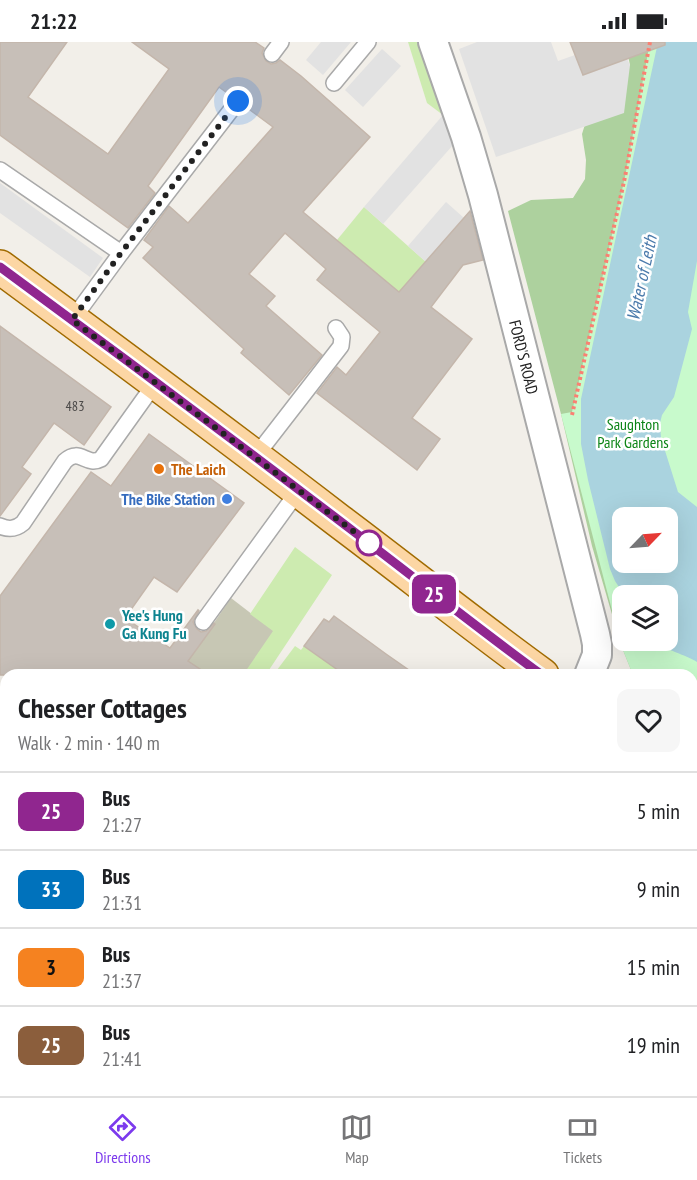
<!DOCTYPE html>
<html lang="en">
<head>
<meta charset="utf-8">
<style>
	body { margin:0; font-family:"PT Sans Narrow",sans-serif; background:#f6f6f6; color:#202124; height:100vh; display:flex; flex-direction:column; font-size:22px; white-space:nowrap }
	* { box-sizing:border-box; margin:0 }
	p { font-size:20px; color:#757577 }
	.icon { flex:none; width:33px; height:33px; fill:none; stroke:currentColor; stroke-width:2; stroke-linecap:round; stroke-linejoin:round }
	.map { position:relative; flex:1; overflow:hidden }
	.details { position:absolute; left:0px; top:627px; width:698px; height:428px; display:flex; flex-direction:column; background:#fff; border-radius:18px 18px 0 0; box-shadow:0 6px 24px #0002 }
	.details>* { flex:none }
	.badge { padding:0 12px; border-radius:9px; font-size:21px; line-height:39px }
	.needle { width:39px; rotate:65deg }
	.fabs { position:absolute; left:612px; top:465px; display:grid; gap:12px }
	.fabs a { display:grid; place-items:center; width:66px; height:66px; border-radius:12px; background:#fff; box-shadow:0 6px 24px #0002; font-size:30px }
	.you { position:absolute; width:30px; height:30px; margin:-15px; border:4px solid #fff; border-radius:50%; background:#1a73e8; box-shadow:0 0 0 9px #1a73e833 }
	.map>.badge { position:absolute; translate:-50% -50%; box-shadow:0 0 0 3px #fff }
	.round { display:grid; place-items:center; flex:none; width:63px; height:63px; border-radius:12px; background:#f6f6f6 }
	.summary { display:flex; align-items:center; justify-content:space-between; height:102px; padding:0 18px }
	h1 { font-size:28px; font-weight:700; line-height:45px }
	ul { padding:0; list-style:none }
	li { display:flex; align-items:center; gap:18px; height:78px; padding:0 18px; border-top:2px solid #e0e0e0 }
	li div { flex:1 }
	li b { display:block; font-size:22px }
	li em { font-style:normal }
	li .badge { min-width:66px; font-weight:700; text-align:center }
	.status { display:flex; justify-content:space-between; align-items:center; height:42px; padding:0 30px; background:#fff; direction:ltr }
	.status svg { height:16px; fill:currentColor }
	.tab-bar { display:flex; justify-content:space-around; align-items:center; height:84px; border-top:2px solid #e0e0e0; background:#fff; font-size:16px; color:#757577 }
	.tab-bar a { display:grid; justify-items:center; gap:3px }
	.tab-bar .selected { color:#7c3aed }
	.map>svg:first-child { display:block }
</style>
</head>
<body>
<div class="status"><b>21:22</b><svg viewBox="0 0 49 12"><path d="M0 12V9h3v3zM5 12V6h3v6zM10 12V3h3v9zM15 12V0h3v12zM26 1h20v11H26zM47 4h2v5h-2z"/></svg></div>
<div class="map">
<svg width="697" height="1054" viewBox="0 0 697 1054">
	<rect width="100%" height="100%" fill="#f2efe9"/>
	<path fill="#c7c7b4" d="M231,556L274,589L244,633H178Z"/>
	<g fill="#cdebb0">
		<path d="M408,0H417L443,73L427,61Z"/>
		<path d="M364,165L426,220L399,251L337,198Z"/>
		<path d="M295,505L332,533L269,628L274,632L295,604L301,608L304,604L345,633H243L273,589L250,572Z"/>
		<rect x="0" y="658" width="6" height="65"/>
		<path d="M692,815L697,819V858L692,865Z"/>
		<path d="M692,916L697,920V1054H602L611,1049L692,1048Z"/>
		<path d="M6,936V1027L0,1023V941Z"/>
		<path d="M404,1048L425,1051L424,1054H250L243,1049Z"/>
	</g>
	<path fill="#add19e" d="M625,0H658L581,357L622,554V598L697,620V701L692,697V633H633L621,603L592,504L561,372L508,169L531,158L573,156L585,137L586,118L582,92L588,73L630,23Z"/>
	<path fill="#c8facc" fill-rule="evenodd" d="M650,0H697V701L692,697V633H633L621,603L561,372L572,370L625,135ZM622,476H668V520H622ZM622,554H668V598H622Z"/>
	<g fill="#e2e2e2">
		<path d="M321,0H351L323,33L306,18Z"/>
		<path d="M477,0H551L558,19L575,13L583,33L627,17L630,23L624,71L496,115L459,7Z"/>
		<path d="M382,7L401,24L363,65L345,48Z"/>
		<path d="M443,73L453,103L383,182L364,165Z"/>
		<path d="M0,141L103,216L90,235L0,171Z"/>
		<path d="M446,160L464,176L426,220L408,204Z"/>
	</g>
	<path fill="#aad3df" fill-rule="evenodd" d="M658,0H697V219L688,270L692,287L674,355L662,373L660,381L661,396L678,450L697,465V620C685,612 665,609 658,599L668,598V554H625L615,539L610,527L588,438L581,402V357ZM622,476H668V520H622Z"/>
	<g fill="#c7bfb8" stroke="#c4b6ab" stroke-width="1.5">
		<path d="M0,0H67L28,55L108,112L169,27L132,0H255L264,6L262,11L266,19L271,22L276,21L280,18L301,34L370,95L303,170L399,250L470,169L483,218L463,223L431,265L472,297L412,376L440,397L417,428L317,351L337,325L346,333L380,290L317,238L326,227L285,191L249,232L275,254L266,264L322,313L289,353L241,311L244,307L143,216L153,205L144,198L169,164L188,181L273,85L246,65L248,60L244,52L239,49L234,50L230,53L219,45L148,144L155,151L128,186L0,93Z"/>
		<path d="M570,0H665V3L583,33Z"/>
		<path d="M0,284L111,365L84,403L54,381L22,425L31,432L0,474Z"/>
		<path d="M149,392L244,461L177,550L154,535L125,576L170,606L198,568L199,569L193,580L197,587L201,590L206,589L214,581L215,582L188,619L209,633H0V554L91,430L111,444Z"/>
		<path d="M334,574L386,612L416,633H345L304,604L324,577L329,580Z"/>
	</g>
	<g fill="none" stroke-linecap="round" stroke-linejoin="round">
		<defs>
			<g id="lane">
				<path d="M272,12L281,0"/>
				<path d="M334,41L368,0"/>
				<path d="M0,128L121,211L72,278"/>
				<path d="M121,211L238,59"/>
				<path d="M255,415L341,304L342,295L336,286"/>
				<path d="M0,484C9,488 16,487 23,481L65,419C80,405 86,425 101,417L156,340"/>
				<path d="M203,580L299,448"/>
			</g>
			<g id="street">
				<path d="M433,0L466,95L483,153L595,592L597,602V613L589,633"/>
				<path d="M0,818L6,817"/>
				<path d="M458,1054L459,1048"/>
			</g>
			<g id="primary">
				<path d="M0,225C114,309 227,393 339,479C407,530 473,583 542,633"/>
				<path d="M692,743L697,747"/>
			</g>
		</defs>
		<use href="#lane" stroke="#a9a9a9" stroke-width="18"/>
		<use href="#street" stroke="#a9a9a9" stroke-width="32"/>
		<use href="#primary" stroke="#a06b00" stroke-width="36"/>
		<g stroke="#fa8072" stroke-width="4" stroke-dasharray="3 3" stroke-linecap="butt">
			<path d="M572,373L625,135L650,0"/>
			<path d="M511,1048V1054"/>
		</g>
		<use href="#lane" stroke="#fff" stroke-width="15"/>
		<use href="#street" stroke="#fff" stroke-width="28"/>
		<use href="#primary" stroke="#fcd6a4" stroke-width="33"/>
	</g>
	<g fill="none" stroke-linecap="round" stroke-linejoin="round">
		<defs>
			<path id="line" d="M0,225C120,313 239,402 357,492C419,539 480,588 542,633"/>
		</defs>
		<use href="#line" stroke="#fff" stroke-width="14"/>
		<use href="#line" stroke="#90268f" stroke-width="9"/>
		<path stroke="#222" stroke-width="6" stroke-dasharray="0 10.8" d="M238,59L121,211L72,278L369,501"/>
	</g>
	<circle fill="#e8710a" stroke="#fff" stroke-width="2" cx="159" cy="427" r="6"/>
	<circle fill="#3f7fe0" stroke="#fff" stroke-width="2" cx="227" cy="457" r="6"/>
	<circle fill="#fff" stroke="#90268f" stroke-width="3" cx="369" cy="501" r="12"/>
	<circle fill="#0f9aa8" stroke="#fff" stroke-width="2" cx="110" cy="582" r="6"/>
	<g text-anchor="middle" stroke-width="5" stroke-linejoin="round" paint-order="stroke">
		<g font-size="14" fill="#4b4948">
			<text x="75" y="369">483</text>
		</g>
		<g font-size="16" fill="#222" stroke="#fff">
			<text transform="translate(524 315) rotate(76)" y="6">FORD'S ROAD</text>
		</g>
		<g font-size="16" fill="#0c8416" stroke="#fff">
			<text x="633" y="388">Saughton<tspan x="633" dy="18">Park Gardens</tspan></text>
		</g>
		<g font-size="16" font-weight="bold" fill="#c56008" stroke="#fff" text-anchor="start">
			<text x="171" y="433">The Laich</text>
		</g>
		<g font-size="16" font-weight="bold" fill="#366cbe" stroke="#fff" text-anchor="end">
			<text x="215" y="463">The Bike Station</text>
		</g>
		<g font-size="16" font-weight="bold" fill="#0d838f" stroke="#fff" text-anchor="start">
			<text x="122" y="579">Yee's Hung<tspan x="122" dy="18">Ga Kung Fu</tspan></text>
		</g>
		<g font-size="18" font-style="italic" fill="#4a7aab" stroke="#fff">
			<text transform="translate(642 236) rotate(-78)" y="6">Water of Leith</text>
		</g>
	</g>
</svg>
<div class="fabs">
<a><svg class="needle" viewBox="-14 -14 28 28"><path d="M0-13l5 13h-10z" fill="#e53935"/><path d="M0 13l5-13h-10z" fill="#757577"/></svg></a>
<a><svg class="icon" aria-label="layers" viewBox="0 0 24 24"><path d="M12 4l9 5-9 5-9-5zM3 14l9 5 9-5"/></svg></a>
</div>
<div class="you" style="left:238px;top:59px"></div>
<b class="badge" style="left:434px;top:552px;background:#90268f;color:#fff">25</b>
<section class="details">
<div class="summary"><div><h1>Chesser Cottages</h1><p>Walk · 2 min · 140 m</p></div><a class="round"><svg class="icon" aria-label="heart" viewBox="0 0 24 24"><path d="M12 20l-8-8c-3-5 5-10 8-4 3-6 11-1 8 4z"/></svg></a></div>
<ul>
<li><span class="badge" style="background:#90268f;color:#fff">25</span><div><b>Bus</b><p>21:27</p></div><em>5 min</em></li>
<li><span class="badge" style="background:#0072bc;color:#fff">33</span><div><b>Bus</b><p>21:31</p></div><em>9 min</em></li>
<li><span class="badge" style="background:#f58220;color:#111">3</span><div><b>Bus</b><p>21:37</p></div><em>15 min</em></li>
<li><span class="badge" style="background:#8b5e3c;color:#fff">25</span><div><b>Bus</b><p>21:41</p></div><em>19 min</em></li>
</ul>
</section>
</div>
<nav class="tab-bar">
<a class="selected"><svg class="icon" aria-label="directions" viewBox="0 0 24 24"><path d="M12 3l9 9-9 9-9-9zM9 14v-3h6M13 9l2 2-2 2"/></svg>Directions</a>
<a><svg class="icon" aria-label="map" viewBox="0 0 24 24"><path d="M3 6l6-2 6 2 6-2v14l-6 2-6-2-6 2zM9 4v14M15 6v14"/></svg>Map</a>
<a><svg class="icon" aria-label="tickets" viewBox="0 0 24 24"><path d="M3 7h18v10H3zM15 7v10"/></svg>Tickets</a>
</nav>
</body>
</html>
